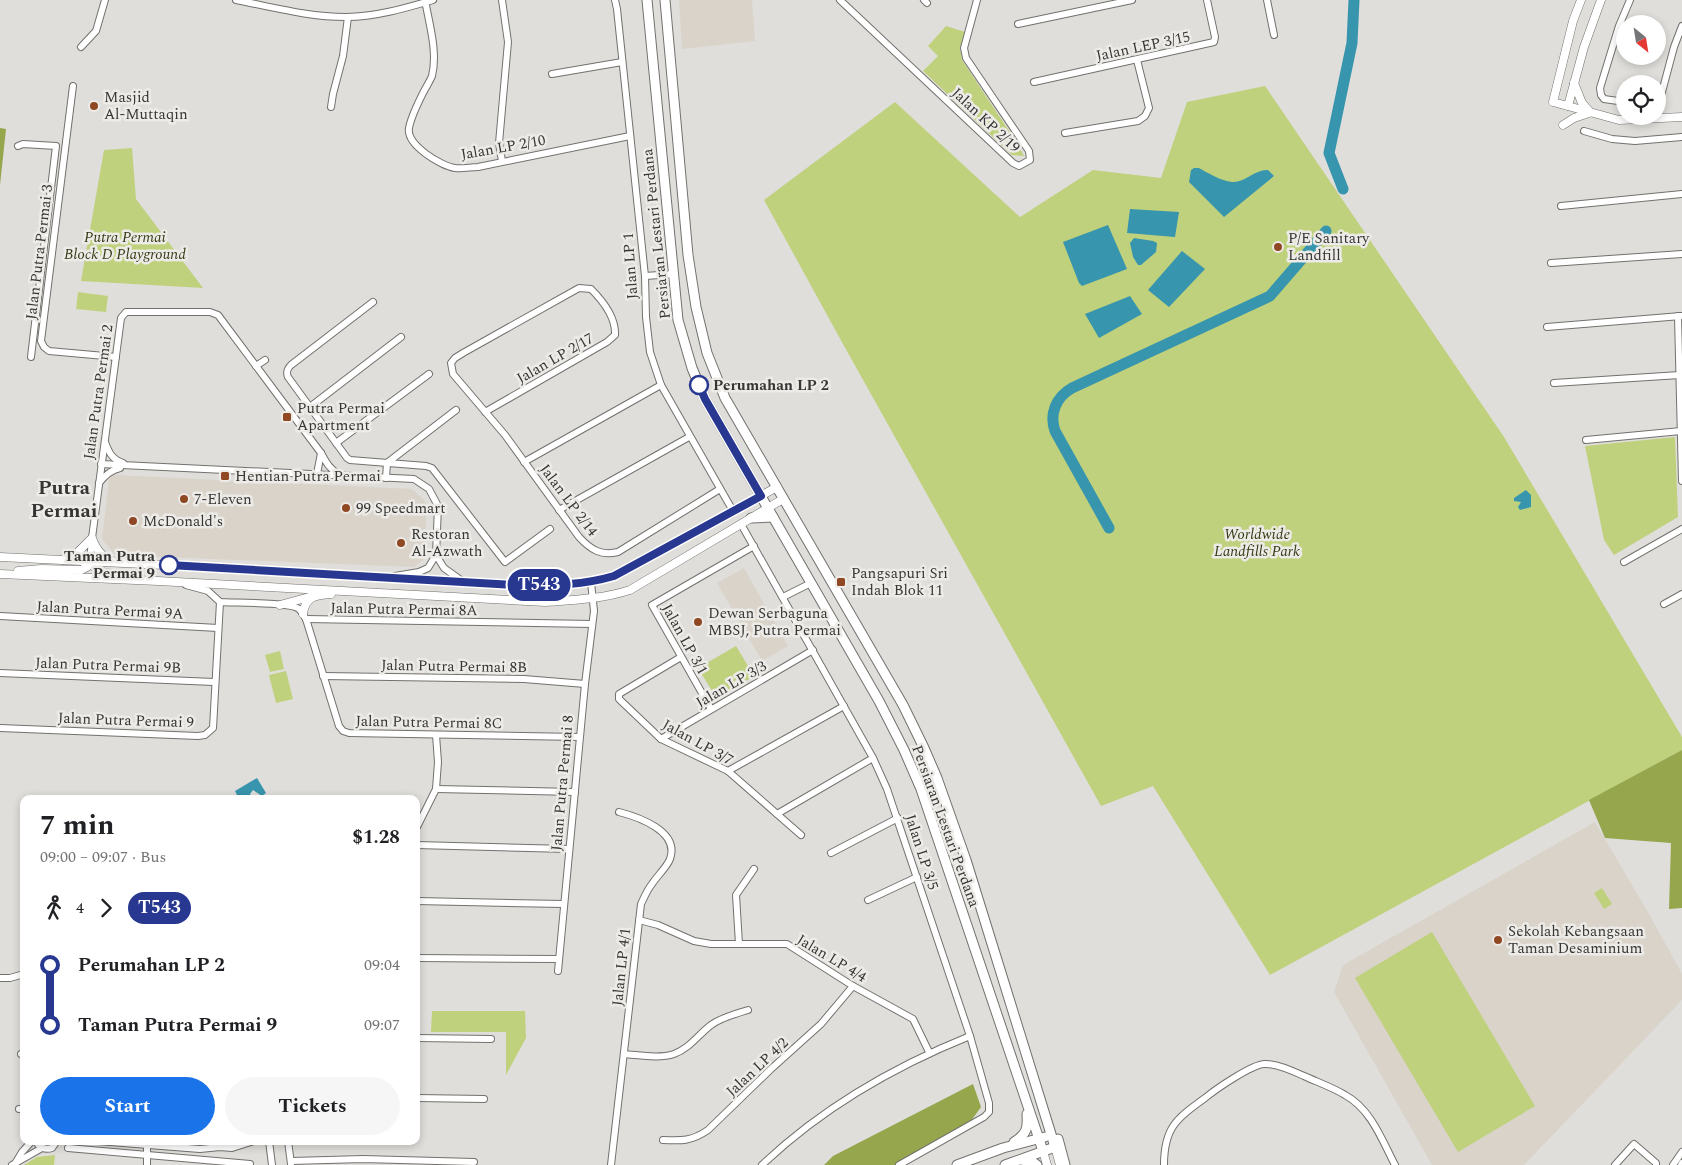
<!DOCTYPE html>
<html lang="en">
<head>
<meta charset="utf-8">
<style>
	body { margin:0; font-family:Spectral,serif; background:#f6f6f6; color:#202124; height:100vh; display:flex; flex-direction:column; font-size:19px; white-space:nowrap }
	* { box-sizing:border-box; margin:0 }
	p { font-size:16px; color:#757577 }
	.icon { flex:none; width:28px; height:28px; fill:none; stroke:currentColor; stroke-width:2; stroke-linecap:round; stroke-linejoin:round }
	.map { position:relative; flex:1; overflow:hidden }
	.drawer { position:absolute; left:20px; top:795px; width:400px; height:350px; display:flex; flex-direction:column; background:#fff; border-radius:10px; box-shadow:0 2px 8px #0003 }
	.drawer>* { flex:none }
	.badge { padding:0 10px; border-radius:16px; font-size:18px; line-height:32px }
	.needle { width:32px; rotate:150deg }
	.tools { position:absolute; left:1616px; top:15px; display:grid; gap:10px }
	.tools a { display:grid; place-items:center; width:50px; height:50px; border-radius:50%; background:#fff; box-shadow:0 2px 8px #0003; font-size:25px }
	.map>.badge { position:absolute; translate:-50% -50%; box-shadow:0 0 0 2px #fff }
	.legs { display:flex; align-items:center; gap:8px; height:55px; padding:0 20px; font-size:16px }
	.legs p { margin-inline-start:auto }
	.headline { display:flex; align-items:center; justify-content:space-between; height:85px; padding:0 20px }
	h1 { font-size:28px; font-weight:700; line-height:38px }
	.action { display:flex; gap:10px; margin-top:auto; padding:10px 20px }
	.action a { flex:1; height:58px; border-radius:30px; background:#1a73e8; color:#fff; font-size:20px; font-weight:700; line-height:58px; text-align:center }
	.action a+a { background:#f6f6f6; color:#202124 }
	ul { padding:0 20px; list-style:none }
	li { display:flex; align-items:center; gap:18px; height:60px; font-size:19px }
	li i { display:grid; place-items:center; width:8px; height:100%; margin:0 6px; background:currentColor }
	li i::after { content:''; width:12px; height:12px; margin:-6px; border:4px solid; border-radius:50%; background:#fff }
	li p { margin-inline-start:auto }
	li:first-child i { background:linear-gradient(#0000 50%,currentColor 0) }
	li:last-child i { background:linear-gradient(currentColor 50%,#0000 0) }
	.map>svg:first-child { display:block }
</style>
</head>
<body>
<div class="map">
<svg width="1682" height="1165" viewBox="0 0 1682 1165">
	<rect width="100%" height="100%" fill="#e0deda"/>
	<g fill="#d9d3c9">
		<path d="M679,0H752L755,41L682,49Z"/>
		<path d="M114,475L412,489L426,502V557L414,567L115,555L102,539L109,479Z"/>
		<path d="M744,568L788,646L762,661L717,583Z"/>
		<path d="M1595,822L1649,914L1682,974V1000L1524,1165H1432L1334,992L1343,965Z"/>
	</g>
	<g fill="#bfd17d">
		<path d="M946,26L965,32L960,48L962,60L1017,143L1024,156L1012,155L923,71L938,56L928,46Z"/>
		<path d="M1265,86L1504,437L1682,737V750L1270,975L1153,786L1101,806L843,344L764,200L895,102L1020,217L1093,170L1161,178L1187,102Z"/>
		<path d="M132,148L136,199L203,288L81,281L104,150Z"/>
		<path d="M78,292L108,296L106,312L76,309Z"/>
		<path d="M1675,437L1678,517L1614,555L1604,540L1585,446Z"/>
		<path d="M736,646L754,676L717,699L698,668Z"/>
		<path d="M280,651L284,669L270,672L265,655Z"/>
		<path d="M286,671L293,699L276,703L269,675Z"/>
		<path d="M1602,888L1612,904L1604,909L1594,893Z"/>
		<path d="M1432,932L1535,1106L1458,1152L1355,978Z"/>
		<path d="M432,1011H525L526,1038L506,1075V1032H431Z"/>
		<path d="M55,1155L54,1165H24L37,1157Z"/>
	</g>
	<g fill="#95a64d">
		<path d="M0,128L6,129L0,185Z"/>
		<path d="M1682,750V908L1669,909L1671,843L1605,838L1589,800Z"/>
		<path d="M973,1084L981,1107L971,1121L896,1165H824L833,1156Z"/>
	</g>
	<g fill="#3795ad">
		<path d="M1194,168H1199C1208,173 1221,181 1232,182C1245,183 1255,169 1268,170L1274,176L1224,217L1189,182L1191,170Z"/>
		<path d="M1130,209L1179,212L1175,237L1127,233Z"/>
		<path d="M1108,225L1127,269L1082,286L1079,283L1063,242Z"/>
		<path d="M1134,238L1153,241L1157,243L1156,252L1141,265H1138L1133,257L1130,243Z"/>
		<path d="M1182,251L1205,269L1169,307L1148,290Z"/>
		<path d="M1130,296L1142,314L1099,338L1085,314Z"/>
		<path d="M1526,490L1531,495V507L1520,510L1518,507L1521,502L1514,501V498Z"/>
		<path d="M257,778L266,793L262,796L253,790L250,794L253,799H239L235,791Z"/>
	</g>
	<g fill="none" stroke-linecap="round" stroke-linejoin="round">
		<g stroke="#3795ad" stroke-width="11">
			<path d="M1343,189L1329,153L1352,43L1354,0"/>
			<path d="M1109,528L1055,431C1049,414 1056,397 1072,388L1270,296L1326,231"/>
		</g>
		<defs>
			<g id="minor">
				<path d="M236,0C272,7 309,17 346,17C375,17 406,8 433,0"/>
				<path d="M425,0C429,23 438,52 432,76C430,81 426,87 423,93C418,103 411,117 409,128C406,145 441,166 455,168C462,169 471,167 478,167L630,136"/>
				<path d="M615,0L617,9L645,276L646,317L650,352L661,385L733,511"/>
				<path d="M840,0L1013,163L1019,166L1030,160L1029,151L966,58L964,48L977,0"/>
				<path d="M924,0L927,3"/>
				<path d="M1267,0L1274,35"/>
				<path d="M1018,24L1132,0"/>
				<path d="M81,47L96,31L105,0"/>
				<path d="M552,74L622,62"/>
				<path d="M1034,82L1214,42L1215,37L1207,0"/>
				<path d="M73,86L41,341L44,347L49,351L116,357"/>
				<path d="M1658,98L1662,92L1674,47L1682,26"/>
				<path d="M1625,102L1604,99L1601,95L1600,88L1619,26L1630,0"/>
				<path d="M331,107L333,94L343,56L348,17"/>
				<path d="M1584,131L1612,139L1635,141L1682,137"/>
				<path d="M1065,133L1138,121L1145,116L1149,108L1137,60"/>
				<path d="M18,146L23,144L56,146L31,357"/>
				<path d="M502,161L499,143L508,42L502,0"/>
				<path d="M1561,206L1682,194"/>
				<path d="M1551,263L1682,254"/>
				<path d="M645,276L674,274"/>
				<path d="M373,302L291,365C287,369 286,372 288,377L347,458L350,460L426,466L432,468L505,562L550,529"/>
				<path d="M1678,316L1682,481"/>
				<path d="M1547,327L1681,316"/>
				<path d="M256,366L265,360"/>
				<path d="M1554,383L1680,375"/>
				<path d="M310,407L401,337"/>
				<path d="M485,412L607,342L615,335C616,317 603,301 591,289L579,288L463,353L455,358L451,363L453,374L505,435L579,537C591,550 601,556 618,552L720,489"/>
				<path d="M1586,440L1681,431"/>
				<path d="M105,442C109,453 112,459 123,463"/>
				<path d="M336,443L429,374"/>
				<path d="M524,462L661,385"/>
				<path d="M101,464L414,479L429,489L438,506L436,555L428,568L419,572L395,576"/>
				<path d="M317,474L321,453"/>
				<path d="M386,478L387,463L456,410"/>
				<path d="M99,483C105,475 111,470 120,468"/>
				<path d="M559,510L689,437"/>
				<path d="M741,524L873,758L887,789L970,1036L989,1103V1112L984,1117L899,1165"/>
				<path d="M436,555L444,568L462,581"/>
				<path d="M90,562L92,538L121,318L126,312H210L218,315L321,453C326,462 330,470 340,475"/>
				<path d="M1624,562L1682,529"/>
				<path d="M186,585L208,591L220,602C234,603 291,602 299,609C302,612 304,616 306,619L339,726L343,731L349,733L579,737"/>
				<path d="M783,597L811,583"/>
				<path d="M1664,604L1682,594"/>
				<path d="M0,616L218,628"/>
				<path d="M306,619L592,624"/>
				<path d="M681,657L619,694V699L661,739L728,771L777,814L873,758"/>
				<path d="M0,673L214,682"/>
				<path d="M323,676L524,679L585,684"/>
				<path d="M711,709L652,605L754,546"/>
				<path d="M0,728L198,736L205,735L213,728L220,602"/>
				<path d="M661,739L813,650"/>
				<path d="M728,771L844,706"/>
				<path d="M436,789L575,792"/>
				<path d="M777,814L801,835"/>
				<path d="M416,829L436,789L438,762L436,735"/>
				<path d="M416,845L569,849"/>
				<path d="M831,853L898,818"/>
				<path d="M868,900L917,877"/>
				<path d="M416,901L563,904"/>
				<path d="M639,920L658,925L694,941L711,944H787L853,986L913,1019L929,1052"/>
				<path d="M739,944L736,895L754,869"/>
				<path d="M416,958L559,959"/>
				<path d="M558,971L585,684L594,611L591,582"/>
				<path d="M0,978H10L24,974"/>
				<path d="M416,1038L491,1039"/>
				<path d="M21,1054H24"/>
				<path d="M624,1054C639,1055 659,1059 674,1054C689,1049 699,1034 711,1025C722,1017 735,1014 748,1010"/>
				<path d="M416,1098L484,1099"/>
				<path d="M19,1109H24"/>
				<path d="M663,1140C682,1141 692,1141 708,1130L771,1069L821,1024L853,986"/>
				<path d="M36,1141C39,1148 45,1150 52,1148L57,1141"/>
				<path d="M97,1141L200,1149L220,1147L232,1148L254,1141"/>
				<path d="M269,1141L272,1165"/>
				<path d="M288,1141L291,1164"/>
				<path d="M68,1148L250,1164"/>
				<path d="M291,1161L363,1159L474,1162"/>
				<path d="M16,1162L22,1152L32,1141"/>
				<path d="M12,1165L42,1148"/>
				<path d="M147,1165V1145"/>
				<path d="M611,1165L641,904C644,898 647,890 652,884C657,876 667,867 670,859C680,831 638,817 619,812"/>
				<path d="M762,1165C822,1108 893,1067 970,1036"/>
				<path d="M1164,1165C1164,1128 1176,1119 1205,1098C1216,1089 1251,1065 1264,1064C1276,1063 1293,1071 1304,1076C1317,1082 1332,1087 1345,1095C1371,1109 1382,1140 1395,1165"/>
				<path d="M1615,1165L1634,1144L1656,1163V1165"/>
				<path d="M1673,1165L1682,1152"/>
				<path d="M1681,1165L1682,1163"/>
			</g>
			<g id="tertiary">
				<path d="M1581,0L1573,21L1553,102L1619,120L1682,117"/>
				<path d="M1574,83L1582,103L1590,112"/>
				<path d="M1568,106L1584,47L1601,0"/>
				<path d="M1563,125L1574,118L1589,113"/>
				<path d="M0,557L185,566L514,585C550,585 580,586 614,576L777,487"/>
				<path d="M63,560L75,555L92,538C96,549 101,556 112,561"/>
				<path d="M90,562C99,577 121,574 137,575"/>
				<path d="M18,571L41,569L81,570L87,567L90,562"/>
				<path d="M0,574L158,581L545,602C574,600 602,599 630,590L783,499"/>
				<path d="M280,605L313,596"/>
				<path d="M303,614C305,596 316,595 331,594"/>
				<path d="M1055,1147L1060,1165"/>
				<path d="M1043,1151L1047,1165"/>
			</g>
			<g id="secondary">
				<path d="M647,0L678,320L692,368L705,399L879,701L904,750L921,789L1043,1151"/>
				<path d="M665,0L688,255L696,307L707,353L725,398L903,705L924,748L937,778L966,860L1055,1147L1005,1165"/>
				<path d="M751,518L773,517"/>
				<path d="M1058,1139L1065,1165"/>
				<path d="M1014,1142C1027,1134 1028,1128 1027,1114"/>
				<path d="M1021,1160L1033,1162L1037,1165"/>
				<path d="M957,1165L1003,1148L1045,1137"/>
			</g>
		</defs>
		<use href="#minor" stroke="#73716e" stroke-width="8"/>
		<use href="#tertiary" stroke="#73716e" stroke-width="9"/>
		<use href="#secondary" stroke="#73716e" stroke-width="11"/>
		<use href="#minor" stroke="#fff" stroke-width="6"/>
		<use href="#tertiary" stroke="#fff" stroke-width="8"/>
		<use href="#secondary" stroke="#fff" stroke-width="9"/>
	</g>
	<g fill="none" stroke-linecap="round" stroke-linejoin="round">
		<defs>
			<path id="line-1" d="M169,565L514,585C550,585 580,586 614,576L761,496L705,399L699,385"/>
		</defs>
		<use href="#line-1" stroke="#fff" stroke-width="11"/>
		<use href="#line-1" stroke="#283890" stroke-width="8"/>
	</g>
	<g fill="#8f4823" stroke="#edebe7" stroke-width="2">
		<circle cx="94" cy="106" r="5"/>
		<circle cx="1278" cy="247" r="5"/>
		<rect x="282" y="412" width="10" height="10" rx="2.5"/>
		<rect x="220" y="471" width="10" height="10" rx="2.5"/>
		<circle cx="184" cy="499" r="5"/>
		<circle cx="346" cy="508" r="5"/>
		<circle cx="133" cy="521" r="5"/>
		<circle cx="401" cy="543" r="5"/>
		<rect x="836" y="577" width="10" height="10" rx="2.5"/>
		<circle cx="698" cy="622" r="5"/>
		<circle cx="1498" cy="940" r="5"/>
	</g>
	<g fill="#fff" stroke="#283890" stroke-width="2.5">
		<circle cx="699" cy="385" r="9"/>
		<circle cx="169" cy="565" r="9"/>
	</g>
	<g text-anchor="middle" stroke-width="5" stroke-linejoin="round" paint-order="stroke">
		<g font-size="15" fill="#373635" stroke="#edebe7">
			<text transform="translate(1143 46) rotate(-12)" y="5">Jalan LEP 3/15</text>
			<text transform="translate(986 120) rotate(43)" y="5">Jalan KP 2/19</text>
			<text transform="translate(503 147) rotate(-10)" y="5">Jalan LP 2/10</text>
			<text transform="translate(656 234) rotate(-96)" y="5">Persiaran Lestari Perdana</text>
			<text transform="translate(39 252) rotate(-83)" y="5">Jalan Putra Permai 3</text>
			<text transform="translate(630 266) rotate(-94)" y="5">Jalan LP 1</text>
			<text transform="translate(555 358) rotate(-30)" y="5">Jalan LP 2/17</text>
			<text transform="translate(98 392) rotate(-82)" y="5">Jalan Putra Permai 2</text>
			<text transform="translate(569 500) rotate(53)" y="5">Jalan LP 2/14</text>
			<text transform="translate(404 609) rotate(1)" y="5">Jalan Putra Permai 8A</text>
			<text transform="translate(110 610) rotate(3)" y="5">Jalan Putra Permai 9A</text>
			<text transform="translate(685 639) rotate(61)" y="5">Jalan LP 3/1</text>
			<text transform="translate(108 665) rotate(2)" y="5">Jalan Putra Permai 9B</text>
			<text transform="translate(454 666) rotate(1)" y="5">Jalan Putra Permai 8B</text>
			<text transform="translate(731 684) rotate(-30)" y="5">Jalan LP 3/3</text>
			<text transform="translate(126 720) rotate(2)" y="5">Jalan Putra Permai 9</text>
			<text transform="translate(429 722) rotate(1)" y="5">Jalan Putra Permai 8C</text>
			<text transform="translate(698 742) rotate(29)" y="5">Jalan LP 3/7</text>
			<text transform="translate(562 783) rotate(-85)" y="5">Jalan Putra Permai 8</text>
			<text transform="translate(946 826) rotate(70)" y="5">Persiaran Lestari Perdana</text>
			<text transform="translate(922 852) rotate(72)" y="5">Jalan LP 3/5</text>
			<text transform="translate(832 958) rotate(31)" y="5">Jalan LP 4/4</text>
			<text transform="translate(621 967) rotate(-84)" y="5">Jalan LP 4/1</text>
			<text transform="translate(757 1067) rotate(-43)" y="5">Jalan LP 4/2</text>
		</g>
		<g font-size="15" fill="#373635" stroke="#edebe7" text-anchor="start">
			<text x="104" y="102">Masjid<tspan x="104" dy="17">Al-Muttaqin</tspan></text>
			<text x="1288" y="243">P/E Sanitary<tspan x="1288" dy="17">Landfill</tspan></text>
			<text x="297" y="413">Putra Permai<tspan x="297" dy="17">Apartment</tspan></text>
			<text x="235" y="481">Hentian Putra Permai</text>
			<text x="194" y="504">7-Eleven</text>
			<text x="356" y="513">99 Speedmart</text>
			<text x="143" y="526">McDonald's</text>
			<text x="411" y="539">Restoran<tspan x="411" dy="17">Al-Azwath</tspan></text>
			<text x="851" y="578">Pangsapuri Sri<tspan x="851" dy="17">Indah Blok 11</tspan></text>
			<text x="708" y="618">Dewan Serbaguna<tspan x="708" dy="17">MBSJ, Putra Permai</tspan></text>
			<text x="1508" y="936">Sekolah Kebangsaan<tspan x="1508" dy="17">Taman Desaminium</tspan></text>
		</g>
		<g font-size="15" font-style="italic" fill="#353c16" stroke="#edebe7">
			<text x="125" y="242">Putra Permai<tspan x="125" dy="17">Block D Playground</tspan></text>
			<text x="1257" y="539">Worldwide<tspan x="1257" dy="17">Landfills Park</tspan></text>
		</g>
		<g font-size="15" font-weight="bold" fill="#373635" stroke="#edebe7" text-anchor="start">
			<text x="713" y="390">Perumahan LP 2</text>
			<text x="155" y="561" text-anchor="end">Taman Putra<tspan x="155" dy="17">Permai 9</tspan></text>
		</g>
		<g font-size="20" font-weight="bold" fill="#373635" stroke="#edebe7">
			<text x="64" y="494">Putra<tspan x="64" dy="23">Permai</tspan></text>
		</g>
	</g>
</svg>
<div class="tools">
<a><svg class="needle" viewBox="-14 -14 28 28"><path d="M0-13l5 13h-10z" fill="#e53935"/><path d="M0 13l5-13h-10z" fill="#757577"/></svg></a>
<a><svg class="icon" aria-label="locate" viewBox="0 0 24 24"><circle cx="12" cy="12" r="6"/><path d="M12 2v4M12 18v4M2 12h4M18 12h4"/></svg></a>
</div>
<b class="badge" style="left:539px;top:585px;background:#283890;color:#fff">T543</b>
<section class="drawer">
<div class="headline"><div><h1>7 min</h1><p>09:00 – 09:07 · Bus</p></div><b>$1.28</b></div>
<div class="legs"><svg class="icon" aria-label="walk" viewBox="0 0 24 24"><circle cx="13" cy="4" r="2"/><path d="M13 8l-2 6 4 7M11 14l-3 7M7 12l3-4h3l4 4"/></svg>4<svg class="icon" aria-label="forward" viewBox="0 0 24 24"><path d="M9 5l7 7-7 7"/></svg><b class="badge" style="background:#283890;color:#fff">T543</b></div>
<ul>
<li><i style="color:#283890"></i><b>Perumahan LP 2</b><p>09:04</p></li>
<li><i style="color:#283890"></i><b>Taman Putra Permai 9</b><p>09:07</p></li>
</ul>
<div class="action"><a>Start</a><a>Tickets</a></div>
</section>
</div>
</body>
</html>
